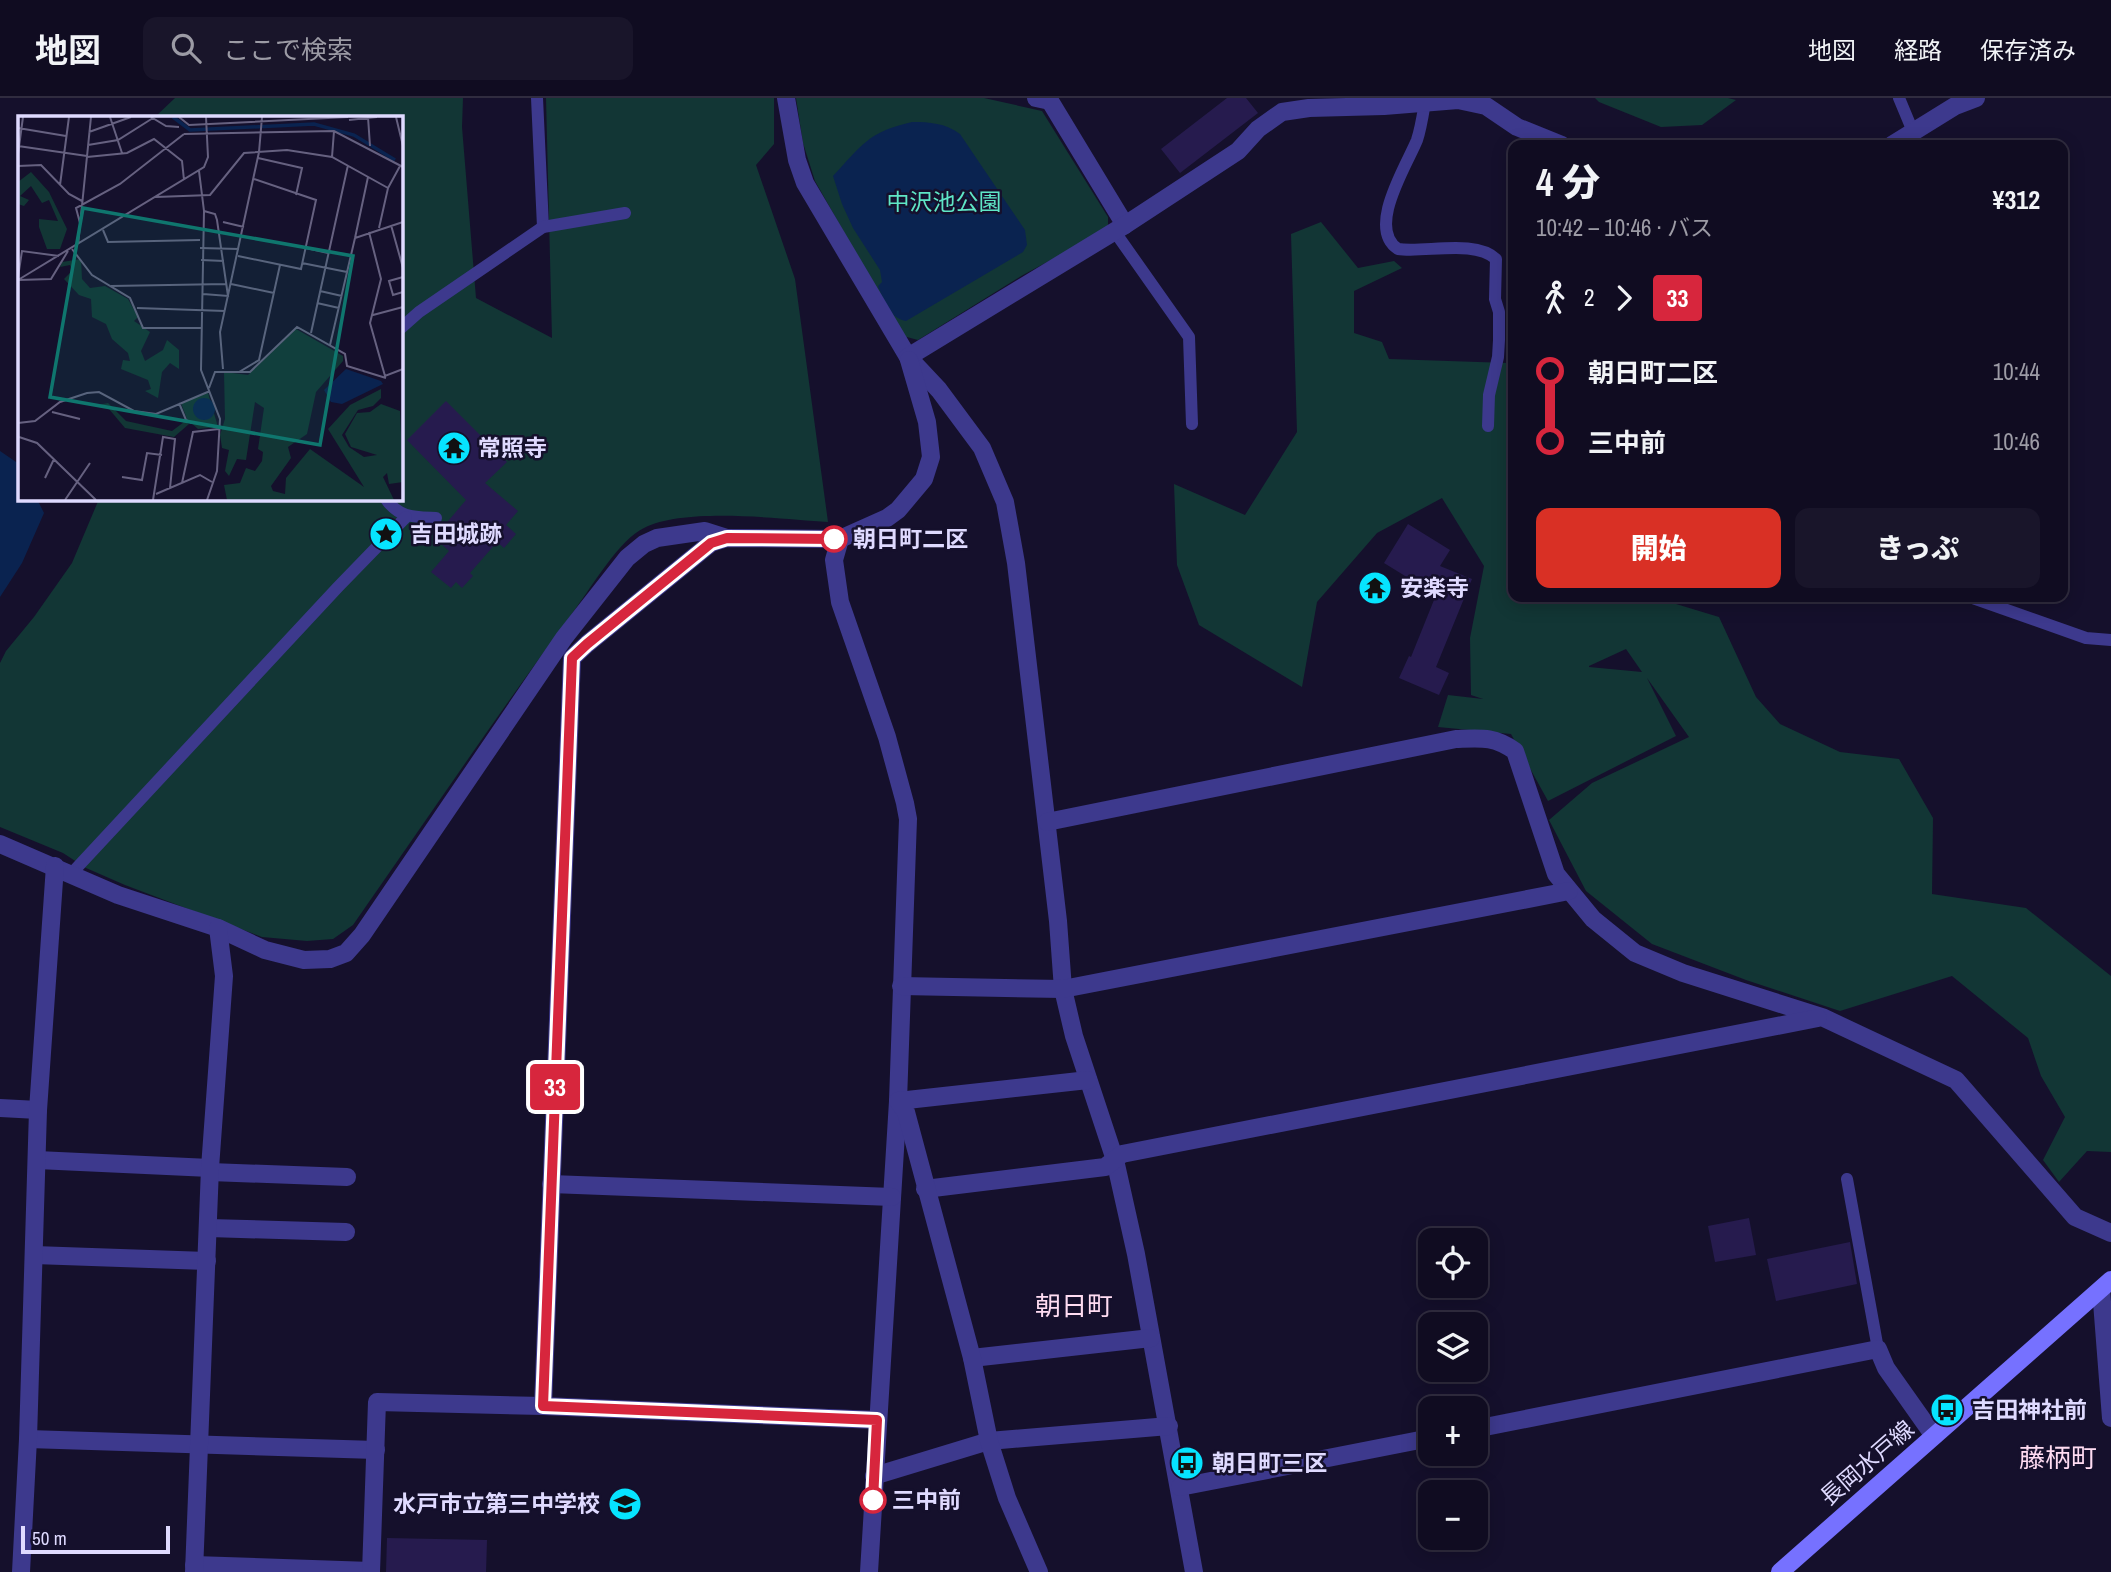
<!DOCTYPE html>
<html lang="ja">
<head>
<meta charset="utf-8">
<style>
	body { margin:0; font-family:"Archivo Narrow","Noto Sans JP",sans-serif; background:#19152a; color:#f1f3f6; height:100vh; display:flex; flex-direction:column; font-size:26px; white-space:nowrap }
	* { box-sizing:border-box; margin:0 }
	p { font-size:23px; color:#9c9ba5 }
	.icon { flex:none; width:38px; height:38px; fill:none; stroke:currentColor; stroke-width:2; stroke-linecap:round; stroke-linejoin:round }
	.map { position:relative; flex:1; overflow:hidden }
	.panel { position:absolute; left:1508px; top:42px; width:560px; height:462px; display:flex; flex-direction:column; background:#100c21; border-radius:14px; box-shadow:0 4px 18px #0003,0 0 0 2px #302c3f }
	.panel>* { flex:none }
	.badge { padding:0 14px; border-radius:5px; font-size:24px; line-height:46px }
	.tools { position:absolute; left:1418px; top:1130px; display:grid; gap:14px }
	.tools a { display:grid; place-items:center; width:70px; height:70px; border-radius:14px; background:#100c21; box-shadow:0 4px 18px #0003,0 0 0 2px #302c3f; font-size:35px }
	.scale { position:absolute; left:21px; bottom:18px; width:149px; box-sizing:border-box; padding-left:7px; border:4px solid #dfdaff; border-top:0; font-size:19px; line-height:24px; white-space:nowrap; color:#dfdaff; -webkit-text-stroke:5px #15102c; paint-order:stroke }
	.map>.badge { position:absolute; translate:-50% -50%; box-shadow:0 0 0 4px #fff }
	.legs { display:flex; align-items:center; gap:10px; height:77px; padding:0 28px; font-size:23px }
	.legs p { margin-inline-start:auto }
	.headline { display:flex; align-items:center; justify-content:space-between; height:119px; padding:0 28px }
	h1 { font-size:38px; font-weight:800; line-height:52px }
	.primary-button { display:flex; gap:14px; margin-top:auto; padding:14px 28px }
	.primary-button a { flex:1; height:80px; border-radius:14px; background:#d93025; color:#fff; font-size:28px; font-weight:800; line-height:80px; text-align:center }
	.primary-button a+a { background:#19152a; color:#f1f3f6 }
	ul { padding:0 28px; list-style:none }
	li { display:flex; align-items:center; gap:24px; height:70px; font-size:26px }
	li i { display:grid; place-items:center; width:10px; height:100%; margin:0 9px; background:currentColor }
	li i::after { content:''; width:18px; height:18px; margin:-9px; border:5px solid; border-radius:50%; background:#100c21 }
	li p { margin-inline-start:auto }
	li:first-child i { background:linear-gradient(#0000 50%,currentColor 0) }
	li:last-child i { background:linear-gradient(currentColor 50%,#0000 0) }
	header { display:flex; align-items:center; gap:42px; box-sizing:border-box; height:98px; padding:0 35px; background:#100c21; border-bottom:2px solid #302c3f }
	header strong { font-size:33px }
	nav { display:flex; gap:38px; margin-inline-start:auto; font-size:24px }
	.search { width:490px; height:63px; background:#19152a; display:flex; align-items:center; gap:18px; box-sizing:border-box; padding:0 24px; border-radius:14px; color:#9c9ba5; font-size:26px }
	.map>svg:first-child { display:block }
</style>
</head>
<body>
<header>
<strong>地図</strong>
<div class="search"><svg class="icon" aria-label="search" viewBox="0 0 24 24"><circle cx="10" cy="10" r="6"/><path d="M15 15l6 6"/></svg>ここで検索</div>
<nav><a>地図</a><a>経路</a><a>保存済み</a></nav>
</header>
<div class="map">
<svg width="2111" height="1474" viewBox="0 0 2111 1474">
	<rect width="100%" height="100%" fill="#15102c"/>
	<g fill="#123635" fill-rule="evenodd">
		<path d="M175,0H463L462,29L476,200L552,240L546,0H774V46L756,67L795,181L828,424C779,421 686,409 644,430C620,441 592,488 576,510C499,614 427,721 353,827L333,841L307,843L262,839L125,787L86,770L63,755L0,729V565L6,553L34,519L72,465L99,401H401V19H155Z"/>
		<path d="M796,0H984L1042,13L1108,119V131L1023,177L918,242L903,238L815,83L803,45Z"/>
		<path d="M1595,0H1728L1736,2L1702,27L1661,29L1599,4Z"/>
		<path d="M1321,124L1358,170L1394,163L1402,170L1354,193V235L1382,244L1389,261L1508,265L1507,302L1514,303V499H1653L1719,519L1756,599L1780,626L1840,654L1899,661L1933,720L1932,796L2026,810L2111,878V1054L2087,1053L2059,1084L2043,1062L2065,1019L2041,978L2028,940L1952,878L1840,913L1746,882L1652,846L1586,793L1549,722L1592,685L1689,639L1647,580L1676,638L1548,703L1511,636L1438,629L1448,597L1483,601L1471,597L1470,540L1484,468L1442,400L1377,435L1317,504L1302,589L1199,527L1177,467L1174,386L1245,417L1297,334L1291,136ZM1626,551L1642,574L1589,569V568Z"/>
	</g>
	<g fill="#0a2350">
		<path d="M912,24C930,24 945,25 960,36L1025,132L1027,147L1023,154L906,223C889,220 884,202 878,188L882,184L880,172L853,130L842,106L833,78C862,47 868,34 912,24Z"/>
		<path d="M0,353L19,366V401H37L44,415L22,465L0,499Z"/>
	</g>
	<g fill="#261b4e">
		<path d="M1227,0H1246L1258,15L1180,75L1161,51Z"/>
		<path d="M446,303L507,364L485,385L518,413L506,427L516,436L504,450L497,444L470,475L473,478L462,490L456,484L451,490L431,474L449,453L439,444L449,433L443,429L466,402L407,342Z"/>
		<path d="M1408,426L1450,452L1440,468L1472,481L1436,569L1449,575L1439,597L1399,580L1409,558L1411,559L1436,497L1384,465Z"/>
		<path d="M1749,1120L1756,1157L1715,1164L1708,1128Z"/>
		<path d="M1850,1144L1857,1186L1776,1203L1767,1161Z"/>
		<path d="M387,1440L487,1442L486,1474H386Z"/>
	</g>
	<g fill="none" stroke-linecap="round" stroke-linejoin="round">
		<g stroke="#3d398d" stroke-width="12">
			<path d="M537,0L543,129"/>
			<path d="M1899,0L1914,36V47"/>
			<path d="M1425,4C1423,16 1421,30 1417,42C1407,67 1366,130 1398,151C1425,155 1475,141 1496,161L1495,201L1499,214V242L1498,259L1489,297L1488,328"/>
			<path d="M1115,134L1189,239L1192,326"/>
			<path d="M401,230L419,214L543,129L625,115"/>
			<path d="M386,401C399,420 414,419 436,420"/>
			<path d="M1970,499L2086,540L2111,542"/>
			<path d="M71,776L338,489L406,419"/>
			<path d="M1847,1081L1878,1251"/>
		</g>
		<g stroke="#3d398d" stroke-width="18">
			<path d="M786,0L797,62L805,85L908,259L939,292L982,350L1005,404L1016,465L1058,823L1063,891L1074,938L1115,1062L1136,1156L1194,1474"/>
			<path d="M1036,0L1050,3L1125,127"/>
			<path d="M1892,47L1955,8L1976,0"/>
			<path d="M908,259L1125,127L1238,53L1258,31L1282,14L1309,10L1384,8L1458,2L1486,8L1517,29L1562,47"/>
			<path d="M840,441L834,462L840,504L887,639L905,705L908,721L898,1003L869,1474"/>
			<path d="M1047,724L1456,641C1481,640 1494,638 1515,653L1556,776L1593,821L1635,855L1683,875L1822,919L1956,982L2075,1119L2111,1135"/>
			<path d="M0,746L118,797L218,830L265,852L304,862L330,861L346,855L362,837L564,540L627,460L644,446L657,440L705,433L727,440"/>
			<path d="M901,888L1063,891L1569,793"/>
			<path d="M0,1010L38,1012"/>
			<path d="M37,1062L210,1070"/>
			<path d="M210,1074L347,1079"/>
			<path d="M551,1086L892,1099"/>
			<path d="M925,1091L1105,1069L1122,1056L1818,920"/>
			<path d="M209,1130L346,1134"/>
			<path d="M34,1157L207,1163"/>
			<path d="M972,1260L1151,1240"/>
			<path d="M543,1308L572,560L587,546L711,445L727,440L840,441L887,420L898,412L924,381L931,359L927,324L909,262"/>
			<path d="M1475,1331L1878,1251L1886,1270L1934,1338"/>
			<path d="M28,1341L376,1352"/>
			<path d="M874,1378L989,1343L1169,1328"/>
			<path d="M1180,1389L1430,1340"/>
			<path d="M194,1467L371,1473"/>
			<path d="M21,1474L28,1341L38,1012L55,768"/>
			<path d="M194,1474L210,1070L224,878L218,830"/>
			<path d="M371,1474L377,1304L543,1308L877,1322"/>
			<path d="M1039,1474L1007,1400L989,1343L972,1260L906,1014L898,1003L1088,982"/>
		</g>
		<path stroke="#3d398d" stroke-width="18" d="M2101,1191L2111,1320"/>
		<path stroke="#7671ff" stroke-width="18" d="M1780,1474L2111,1182"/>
	</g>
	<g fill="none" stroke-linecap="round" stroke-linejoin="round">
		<defs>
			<path id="line-1" d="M834,441L727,440L711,445L587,546L572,560L543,1308L877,1322L873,1402"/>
		</defs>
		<use href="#line-1" stroke="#fff" stroke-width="16"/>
		<use href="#line-1" stroke="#d7263d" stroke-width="10"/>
	</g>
	<defs>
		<symbol id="temple-disc" viewBox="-11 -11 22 22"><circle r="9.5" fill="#06e4ff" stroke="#15102c"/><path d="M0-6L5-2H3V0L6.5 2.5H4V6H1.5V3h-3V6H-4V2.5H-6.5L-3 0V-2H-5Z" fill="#111"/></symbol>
		<symbol id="sight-disc" viewBox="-11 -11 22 22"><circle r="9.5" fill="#06e4ff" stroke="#15102c"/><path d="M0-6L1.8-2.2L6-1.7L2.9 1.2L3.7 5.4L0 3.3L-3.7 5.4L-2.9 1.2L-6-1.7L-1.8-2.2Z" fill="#111"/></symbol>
		<symbol id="bus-disc" viewBox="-11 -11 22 22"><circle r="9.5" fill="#06e4ff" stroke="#15102c"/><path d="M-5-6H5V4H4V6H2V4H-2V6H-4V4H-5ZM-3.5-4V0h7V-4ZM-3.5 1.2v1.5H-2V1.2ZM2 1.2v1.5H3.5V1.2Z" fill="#111"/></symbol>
		<symbol id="school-disc" viewBox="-11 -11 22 22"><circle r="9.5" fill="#06e4ff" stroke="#15102c"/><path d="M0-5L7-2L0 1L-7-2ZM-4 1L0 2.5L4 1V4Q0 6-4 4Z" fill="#111"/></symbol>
	</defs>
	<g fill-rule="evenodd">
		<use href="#temple-disc" x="435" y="331" width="38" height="38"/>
		<use href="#sight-disc" x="367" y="417" width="38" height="38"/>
		<use href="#temple-disc" x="1356" y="471" width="38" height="38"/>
		<use href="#bus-disc" x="1928" y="1293" width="38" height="38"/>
		<use href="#bus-disc" x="1168" y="1346" width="38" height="38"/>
		<use href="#school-disc" x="606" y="1387" width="38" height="38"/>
	</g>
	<g fill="#fff" stroke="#d7263d" stroke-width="3.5">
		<circle cx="834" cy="441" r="12"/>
		<circle cx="873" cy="1402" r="12"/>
	</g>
	<g text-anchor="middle" stroke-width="5" stroke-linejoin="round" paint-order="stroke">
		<g font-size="23" fill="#5fe6c6" stroke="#15102c">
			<text x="944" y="112">中沢池公園</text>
		</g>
		<g font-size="23" font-weight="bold" fill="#dfdaff" stroke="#15102c" text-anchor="start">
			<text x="478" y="358">常照寺</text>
			<text x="410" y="444">吉田城跡</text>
			<text x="1400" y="498">安楽寺</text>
			<text x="1972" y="1320">吉田神社前</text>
			<text x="1212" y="1373">朝日町三区</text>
			<text x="600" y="1414" text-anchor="end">水戸市立第三中学校</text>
		</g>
		<g font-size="23" font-weight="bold" fill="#dfdaff" stroke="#15102c" text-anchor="start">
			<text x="853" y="449">朝日町二区</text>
			<text x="892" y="1410">三中前</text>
		</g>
		<g font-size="23" fill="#dfdaff" stroke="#15102c">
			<text transform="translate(1867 1365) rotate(-41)" y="8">長岡水戸線</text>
		</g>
		<g font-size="26" fill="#ffdcf2" stroke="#15102c">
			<text x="1074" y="1217">朝日町</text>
			<text x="2058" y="1369">藤柄町</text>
		</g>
	</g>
	<g transform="translate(18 18)">
		<rect width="385" height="385" fill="#15102c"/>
		<path d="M13,56L31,76L49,113L42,133H29L21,111V103L40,105L31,84L24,87L13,70L2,80L11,84L6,90L0,88V66ZM63,143L64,163L72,172L87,170L110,183L120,201L116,205L132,216L123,235L127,245L145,234L149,224L161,234V253L152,247L144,256L140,282L127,275L133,273L130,264L103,253L105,244L112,245L110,237L94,223L88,208L74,201L73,183L61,179L46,163L54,155L52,149L42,151L44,146ZM278,213L325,240V245L298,276L289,318L270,331L273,342L253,370L255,375L267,378L268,362L292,333L346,371L310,313L332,289L363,273V282L355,290L340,294L324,319L331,331L346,341L359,339L333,331L327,318L339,297L352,296L363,288L382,295L385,366L371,368L369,357L365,361L376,384H209L206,369L222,367L228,352L237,355L244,345L245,336L240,333L246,292L237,286L228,344L219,343L211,360L207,355L211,334L204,332L202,319L207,303L206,256L230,259ZM190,277L200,311L180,313L169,303L163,287ZM90,287L108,305L154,315L166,306L171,308L156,321L107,312L91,293L80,289Z" fill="#123635"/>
		<path d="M328,253L363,265L365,268L324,288L313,286L306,274ZM175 293a11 11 0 1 1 22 0a11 11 0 1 1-22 0Z" fill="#0a2350"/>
		<path fill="none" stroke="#0a2350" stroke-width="3.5" d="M155,1L172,14L296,8L336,19L377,44"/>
		<path fill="none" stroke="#666180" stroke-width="2" d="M92,1L104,37M133,1L148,10L161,11M161,1L171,9L330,1M350,1L352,30M378,1L385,30M331,4L359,1M0,12L48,20M71,16L113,1M166,18L316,15L385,51M70,29L100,24L135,2M0,30L69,40M0,38L5,1M69,41L109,37L136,23L164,45L166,64M314,41L316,15M240,42L284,52L278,79M0,50L23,49L51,78L64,85M181,55L186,95L183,254L202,303L199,355L189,384M42,69L51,1M138,81L192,79L226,37L269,34L314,41L370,72M205,106L226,111M62,107L58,92L102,68L166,18M373,109L385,152M361,112L370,72L382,50M85,114L90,126L182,124M351,116L363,163L352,207L367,260L385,253M337,122L350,61M60,129L73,1M182,132L221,133M288,132L310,137M54,133L74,159L112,182L125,212H184M220,140L283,153L298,84L236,63M183,144L206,145M284,147L329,156M0,161L4,135L41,140M385,161L371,165L375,179L385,176M0,164L33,163L50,135M0,164L186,51L190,41L188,1M213,168L256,177M93,170L208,168M302,175L324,180M185,178L210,180L199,104L197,98L186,95M299,187L321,192M119,192L207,195M355,199L385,191M293,217L330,49M312,229L337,122L385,106M205,253L202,216L241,36L244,1M219,256H232L279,211L327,238L329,250L368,262M191,272L197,256H221L241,244L262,149M161,287L168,304L174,307M34,296L62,303M0,307L17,305L42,286L69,277L81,276L116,295L138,298L192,275M1,321L19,327L78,384M104,361L124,364L129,337L144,339M27,362L36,343M164,367L175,316L201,313M138,378L182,359L194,366M47,384L72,347M135,384L145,321L157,323L152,372"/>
		<path fill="#0f766e" fill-opacity="0.15" stroke="#0f766e" stroke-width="3.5" d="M65,92L335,140L302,329L32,281Z"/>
		<rect width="385" height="385" fill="none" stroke="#dfdaff" stroke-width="3.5"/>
	</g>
</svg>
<div class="tools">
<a><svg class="icon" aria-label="locate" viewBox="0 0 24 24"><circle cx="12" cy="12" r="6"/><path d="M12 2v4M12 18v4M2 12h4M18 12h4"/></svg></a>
<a><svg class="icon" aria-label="layers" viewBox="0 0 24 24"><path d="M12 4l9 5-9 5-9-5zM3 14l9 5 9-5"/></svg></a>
<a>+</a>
<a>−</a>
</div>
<div class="scale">50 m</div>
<b class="badge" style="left:555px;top:989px;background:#d7263d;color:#fff">33</b>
<section class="panel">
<div class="headline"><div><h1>4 分</h1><p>10:42 – 10:46 · バス</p></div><b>¥312</b></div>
<div class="legs"><svg class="icon" aria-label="walk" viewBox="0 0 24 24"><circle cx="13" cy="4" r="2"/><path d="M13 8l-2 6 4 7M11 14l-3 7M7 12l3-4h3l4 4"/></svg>2<svg class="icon" aria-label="forward" viewBox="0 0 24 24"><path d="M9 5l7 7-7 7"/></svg><b class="badge" style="background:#d7263d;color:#fff">33</b></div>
<ul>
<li><i style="color:#d7263d"></i><b>朝日町二区</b><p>10:44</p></li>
<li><i style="color:#d7263d"></i><b>三中前</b><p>10:46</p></li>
</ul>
<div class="primary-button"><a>開始</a><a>きっぷ</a></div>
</section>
</div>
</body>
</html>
